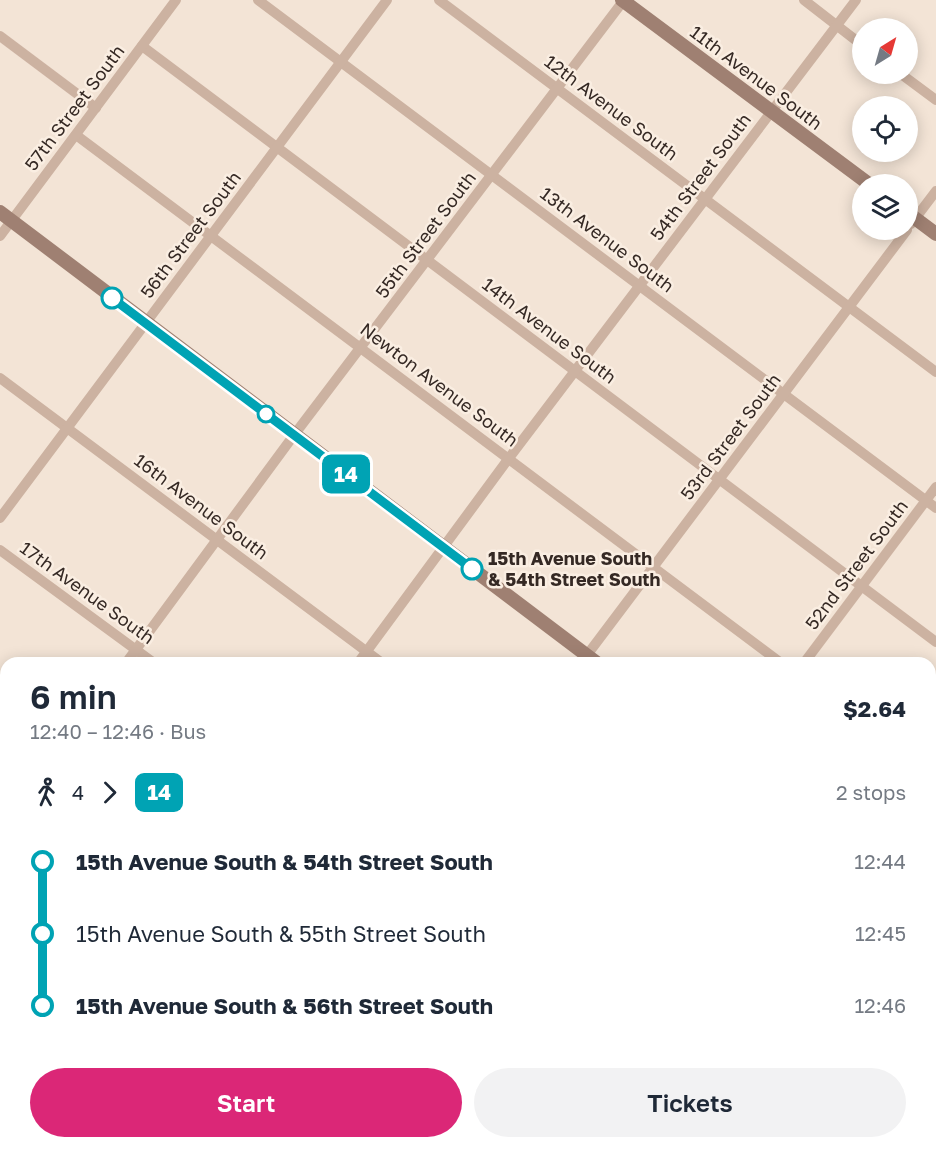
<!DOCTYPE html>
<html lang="en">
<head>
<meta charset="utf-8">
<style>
	body { margin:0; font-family:"Golos Text",sans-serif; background:#f2f2f3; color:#1f2937; height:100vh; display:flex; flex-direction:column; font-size:22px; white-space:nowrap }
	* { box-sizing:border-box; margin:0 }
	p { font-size:20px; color:#747a83 }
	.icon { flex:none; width:33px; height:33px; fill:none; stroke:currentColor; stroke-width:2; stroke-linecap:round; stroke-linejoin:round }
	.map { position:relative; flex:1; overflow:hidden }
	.panel { position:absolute; left:0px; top:657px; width:936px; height:492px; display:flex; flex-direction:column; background:#fff; border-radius:18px 18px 0 0; box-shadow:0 3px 15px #0003 }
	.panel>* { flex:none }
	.badge { padding:0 12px; border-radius:9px; font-size:21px; line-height:39px }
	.needle { width:39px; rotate:37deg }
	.buttons { position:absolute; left:852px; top:18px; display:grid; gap:12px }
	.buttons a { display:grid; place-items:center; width:66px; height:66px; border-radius:50%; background:#fff; box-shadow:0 3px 15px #0003; font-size:30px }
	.map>.badge { position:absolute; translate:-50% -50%; box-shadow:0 0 0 3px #fff }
	.legs { display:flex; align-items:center; gap:9px; height:66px; padding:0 30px; font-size:20px }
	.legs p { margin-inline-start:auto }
	.headline { display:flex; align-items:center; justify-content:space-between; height:102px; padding:0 30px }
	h1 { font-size:33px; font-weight:600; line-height:45px }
	.action { display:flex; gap:12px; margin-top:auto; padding:12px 30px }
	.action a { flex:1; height:69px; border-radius:36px; background:#db2777; color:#fff; font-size:24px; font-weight:600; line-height:69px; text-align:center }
	.action a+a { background:#f2f2f3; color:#1f2937 }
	ul { padding:0 30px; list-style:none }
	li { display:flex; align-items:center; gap:21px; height:72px; font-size:22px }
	li i { display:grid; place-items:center; width:9px; height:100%; margin:0 8px; background:currentColor }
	li i::after { content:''; width:15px; height:15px; margin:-8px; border:4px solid; border-radius:50%; background:#fff }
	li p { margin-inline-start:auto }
	li:first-child i { background:linear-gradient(#0000 50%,currentColor 0) }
	li:last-child i { background:linear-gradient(currentColor 50%,#0000 0) }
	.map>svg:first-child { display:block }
</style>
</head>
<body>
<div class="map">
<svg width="936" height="1149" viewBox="0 0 936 1149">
	<rect width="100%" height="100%" fill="#f3e4d6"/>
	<g fill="#b6c395">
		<path d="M6,822V1058L0,1053V827Z"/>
		<path d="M292,1143H374L382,1149H300Z"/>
	</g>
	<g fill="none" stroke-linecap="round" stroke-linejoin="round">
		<g stroke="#ccb2a1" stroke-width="10">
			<path d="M258,0L936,508"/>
			<path d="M439,0L936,372"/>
			<path d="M804,0L862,45"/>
			<path d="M0,36L96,108"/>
			<path d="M142,46L936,642"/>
			<path d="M901,74L936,100"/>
			<path d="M76,135L781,663"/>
			<path d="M911,224L936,191"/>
			<path d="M0,236L176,0"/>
			<path d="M0,378L382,663"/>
			<path d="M0,518L387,0"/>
			<path d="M0,550L154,663"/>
			<path d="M126,663L294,435L624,0"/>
			<path d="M358,663L509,458L856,0"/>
			<path d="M581,663L907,230"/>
			<path d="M804,663L936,487"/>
			<path d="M0,717L6,722"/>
			<path d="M930,726L936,718"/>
			<path d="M930,771L936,776"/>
			<path d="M0,821L6,815"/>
			<path d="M930,956L936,948"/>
			<path d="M0,1060L6,1064"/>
			<path d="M0,1140L6,1132"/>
			<path d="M114,1143L122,1149"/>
			<path d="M283,1143L291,1149"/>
			<path d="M383,1143L391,1149"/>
			<path d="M598,1143L606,1149"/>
			<path d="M793,1143L801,1149"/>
			<path d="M221,1149L225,1143"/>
			<path d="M441,1149L445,1143"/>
			<path d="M693,1149L697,1143"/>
		</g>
		<g stroke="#9f8072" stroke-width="14">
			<path d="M622,0L869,184"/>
			<path d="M0,212L597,663"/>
			<path d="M908,213L936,234"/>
			<path d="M930,907L936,911"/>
		</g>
	</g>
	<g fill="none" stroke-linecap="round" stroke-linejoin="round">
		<defs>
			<path id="line-1" d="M112,298L472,569"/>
		</defs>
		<use href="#line-1" stroke="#fff" stroke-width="14"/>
		<use href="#line-1" stroke="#00a3b4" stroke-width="9"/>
	</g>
	<g fill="#fff" stroke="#00a3b4" stroke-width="3">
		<circle cx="112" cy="298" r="10"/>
		<circle cx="266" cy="414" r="8"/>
		<circle cx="472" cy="569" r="10"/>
	</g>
	<g text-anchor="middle" stroke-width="5" stroke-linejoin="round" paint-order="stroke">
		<g font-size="18" fill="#352924" stroke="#faeee2">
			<text transform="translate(756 78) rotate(37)" y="6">11th Avenue South</text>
			<text transform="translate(75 108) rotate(-53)" y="6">57th Street South</text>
			<text transform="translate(611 108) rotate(37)" y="6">12th Avenue South</text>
			<text transform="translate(701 177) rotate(-53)" y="6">54th Street South</text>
			<text transform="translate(191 235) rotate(-53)" y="6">56th Street South</text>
			<text transform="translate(426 235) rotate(-53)" y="6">55th Street South</text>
			<text transform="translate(607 240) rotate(37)" y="6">13th Avenue South</text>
			<text transform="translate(549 331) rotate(37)" y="6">14th Avenue South</text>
			<text transform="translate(439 385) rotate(37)" y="6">Newton Avenue South</text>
			<text transform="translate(731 437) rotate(-53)" y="6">53rd Street South</text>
			<text transform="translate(201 507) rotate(37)" y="6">16th Avenue South</text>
			<text transform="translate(857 565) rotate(-53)" y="6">52nd Street South</text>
			<text transform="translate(87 593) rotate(36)" y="6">17th Avenue South</text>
		</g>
		<g font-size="18" font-weight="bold" fill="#352924" stroke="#faeee2" text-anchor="start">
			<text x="488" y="565">15th Avenue South<tspan x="488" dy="21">&amp; 54th Street South</tspan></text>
		</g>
	</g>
</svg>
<div class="buttons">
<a><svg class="needle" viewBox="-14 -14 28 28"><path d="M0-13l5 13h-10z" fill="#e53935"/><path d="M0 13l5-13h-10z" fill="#747a83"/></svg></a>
<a><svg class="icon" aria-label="locate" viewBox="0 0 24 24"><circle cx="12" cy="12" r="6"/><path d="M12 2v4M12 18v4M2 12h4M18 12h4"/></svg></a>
<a><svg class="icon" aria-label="layers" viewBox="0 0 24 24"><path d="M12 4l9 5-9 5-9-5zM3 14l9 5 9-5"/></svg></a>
</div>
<b class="badge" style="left:346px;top:474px;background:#00a3b4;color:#fff">14</b>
<section class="panel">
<div class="headline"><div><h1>6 min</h1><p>12:40 – 12:46 · Bus</p></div><b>$2.64</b></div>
<div class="legs"><svg class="icon" aria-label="walk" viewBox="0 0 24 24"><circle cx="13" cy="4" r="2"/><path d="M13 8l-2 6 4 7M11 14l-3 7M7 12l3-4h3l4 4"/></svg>4<svg class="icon" aria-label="forward" viewBox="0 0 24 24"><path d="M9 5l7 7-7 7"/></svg><b class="badge" style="background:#00a3b4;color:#fff">14</b><p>2 stops</p></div>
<ul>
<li><i style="color:#00a3b4"></i><b>15th Avenue South &amp; 54th Street South</b><p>12:44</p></li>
<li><i style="color:#00a3b4"></i><span>15th Avenue South &amp; 55th Street South</span><p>12:45</p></li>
<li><i style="color:#00a3b4"></i><b>15th Avenue South &amp; 56th Street South</b><p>12:46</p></li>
</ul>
<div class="action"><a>Start</a><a>Tickets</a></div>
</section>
</div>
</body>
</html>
